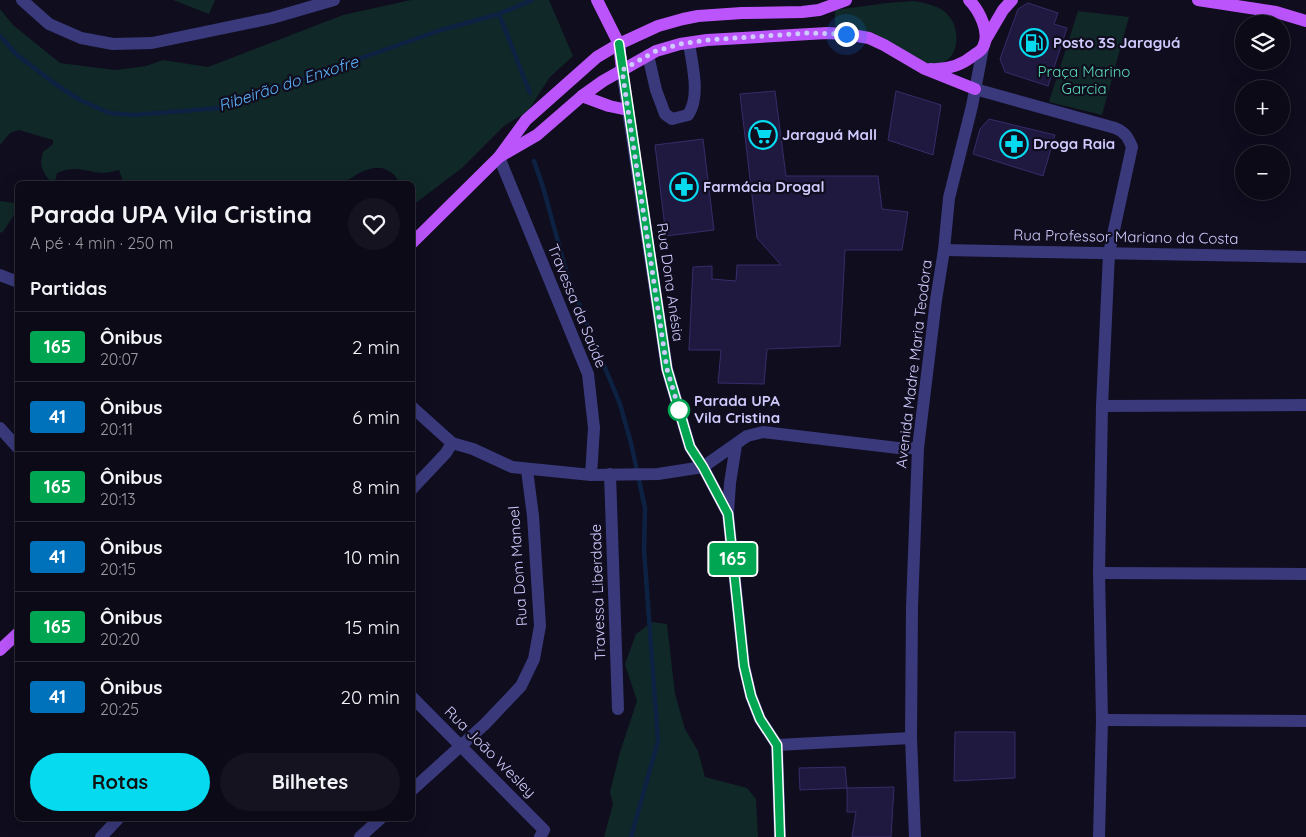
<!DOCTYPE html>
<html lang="pt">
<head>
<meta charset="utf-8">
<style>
	body { margin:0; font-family:Quicksand,sans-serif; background:#14131f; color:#f1f3f6; height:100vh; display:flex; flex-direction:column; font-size:19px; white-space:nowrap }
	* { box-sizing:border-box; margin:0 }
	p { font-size:16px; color:#9a9aa1 }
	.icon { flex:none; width:28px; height:28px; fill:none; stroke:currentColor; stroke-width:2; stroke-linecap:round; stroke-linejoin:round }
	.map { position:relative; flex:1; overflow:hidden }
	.panel { position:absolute; left:15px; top:181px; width:400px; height:640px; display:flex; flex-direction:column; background:#0b0a16; border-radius:8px; box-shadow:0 5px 20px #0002,0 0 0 1px #2b2b35 }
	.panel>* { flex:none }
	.badge { padding:0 10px; border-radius:4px; font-size:18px; line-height:32px }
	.buttons { position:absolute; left:1235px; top:15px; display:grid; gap:10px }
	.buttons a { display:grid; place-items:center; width:55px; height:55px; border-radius:50%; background:#0b0a16; box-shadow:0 5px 20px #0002,0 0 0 1px #2b2b35; font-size:25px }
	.you { position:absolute; width:25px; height:25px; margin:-12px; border:4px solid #fff; border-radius:50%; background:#1a73e8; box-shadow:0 0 0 8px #1a73e833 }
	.map>.badge { position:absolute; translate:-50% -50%; box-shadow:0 0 0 2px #fff }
	h2 { padding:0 15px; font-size:19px; line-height:45px }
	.round { display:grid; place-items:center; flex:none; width:52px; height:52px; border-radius:26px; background:#14131f }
	.head { display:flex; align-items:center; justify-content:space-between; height:85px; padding:0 15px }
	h1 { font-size:24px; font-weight:700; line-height:38px }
	.button { display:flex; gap:10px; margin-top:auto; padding:10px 15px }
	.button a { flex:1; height:58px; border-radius:30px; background:#06daef; color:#111; font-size:20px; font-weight:700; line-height:58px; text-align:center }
	.button a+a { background:#14131f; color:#f1f3f6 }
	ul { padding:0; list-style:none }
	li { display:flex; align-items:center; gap:15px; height:70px; padding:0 15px; border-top:1px solid #2b2b35 }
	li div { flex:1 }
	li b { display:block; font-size:19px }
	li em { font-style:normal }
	li .badge { min-width:55px; font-weight:700; text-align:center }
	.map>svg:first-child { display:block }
</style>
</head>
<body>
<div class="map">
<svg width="1306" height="837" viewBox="0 0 1306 837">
	<rect width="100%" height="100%" fill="#0f0d1e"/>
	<g fill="#102827">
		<path d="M173,0H215L209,14Z"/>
		<path d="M411,0H549L573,56L550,77L528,111L504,126L462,168L413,205L412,184H399C397,177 395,175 389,171C372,161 356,176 341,184H124L119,170C114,171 107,173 102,173C84,171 75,165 57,173L55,182L52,183C42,172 39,166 43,152L53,144V140L19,130L10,133L0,145V9L13,25L60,63L115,70L146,66L163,60L208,67L343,15Z"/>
		<path d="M914,1C924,3 936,5 944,11C965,28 960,70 927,64C917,62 905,54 896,49C885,44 875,38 864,34C855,30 844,28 835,26V10L887,3Z"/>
		<path d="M1078,11L1129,17L1102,115L1049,102Z"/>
		<path d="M0,201L14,203V215L2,233L0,232Z"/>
		<path d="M652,622L667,624L675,694L685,729L698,751L705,777L747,788L756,799L758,837H604L613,804L610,792L620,752L637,701L625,664L636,634Z"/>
	</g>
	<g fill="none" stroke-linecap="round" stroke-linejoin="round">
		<g stroke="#0d2242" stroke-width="4.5">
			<path d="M499,14L530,93"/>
			<path d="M0,36L17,55L58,86L80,100L109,113L134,115L219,108L441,30L499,14L532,0"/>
			<path d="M534,161L543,187L568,278L620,404L631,443L645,508L644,550L658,741L631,837"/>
		</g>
	</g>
	<g fill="#20193f" stroke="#372c6a">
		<path d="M1028,3L1058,13L1054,24L1067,28L1048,86L1005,72L1000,59L1018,9Z"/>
		<path d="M775,91L786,176H878L882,209L908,212L902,250H845L840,346L767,349L764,384L718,383L721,350H689L693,267L712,266V279L736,281L737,265H781L757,238L740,94Z"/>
		<path d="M896,91L941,105L933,155L888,140Z"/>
		<path d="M989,119L1055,135L1043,176L973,154L980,129Z"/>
		<path d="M703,139L714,230L666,236L655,145Z"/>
		<path d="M955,732H1015V778L954,781Z"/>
		<path d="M845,767L847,788L800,790L799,768Z"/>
		<path d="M894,787L891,837H852L856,812H847V788Z"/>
	</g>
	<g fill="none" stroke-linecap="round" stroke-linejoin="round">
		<g stroke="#3a397c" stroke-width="12">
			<path d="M22,0L49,24L81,38L113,44L152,43L272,18L334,0"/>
			<path d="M648,55L656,90L665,114L672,119L688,115C701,96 692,65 689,43"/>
			<path d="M622,70L667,369L690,447L703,467L728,514"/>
			<path d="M975,89L1115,128C1125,132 1128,137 1132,147L1109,253L1102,406L1099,573L1102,720L1099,837"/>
			<path d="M499,157L588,374L594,428L591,475"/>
			<path d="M944,250L1306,257"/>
			<path d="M0,275L18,282"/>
			<path d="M1102,406L1306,405"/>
			<path d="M412,407L452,443L473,449L512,467L591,475L658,474L703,467L747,436L763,432L898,448H918"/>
			<path d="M0,428L18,448"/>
			<path d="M736,445L730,483L728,514L744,666L751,696L760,719L777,745L780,837"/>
			<path d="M610,474L618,709"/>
			<path d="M412,489L446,453L452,443"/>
			<path d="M1099,573L1306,574"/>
			<path d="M412,697L544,830L540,837"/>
			<path d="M1102,720L1306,721"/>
			<path d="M777,745L911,738"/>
			<path d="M412,790L485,724L521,686L534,659L540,626L533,516L527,470"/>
			<path d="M101,837L118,819"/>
			<path d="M360,837L380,819"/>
			<path d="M915,837L911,738L912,607L918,448L936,300L944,250L949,198L972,106L983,48"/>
		</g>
		<g stroke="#bb55fb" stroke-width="12">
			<path d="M597,0L619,44L622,70"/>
			<path d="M1198,0L1276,12L1306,21"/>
			<path d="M986,39L1003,10L1012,0"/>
			<path d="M930,69C947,70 961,66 974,55C977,53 982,50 983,47C991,33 979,10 969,0"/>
			<path d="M582,96L609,106L628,110"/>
			<path d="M499,157L537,135L582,96L603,81L656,51L680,44L707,40L827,33L846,34L869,38L884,45L925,69L975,89"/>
			<path d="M412,243L499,157L526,120L597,57L619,44L658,26L683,19L698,16L742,13L802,12L819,10L846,0"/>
			<path d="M0,650L18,633"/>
		</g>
	</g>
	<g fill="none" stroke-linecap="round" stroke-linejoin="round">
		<defs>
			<path id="line" d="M619,44L667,369L690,447L703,467L728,514L744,666L751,696L760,719L777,745L780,837"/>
		</defs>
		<use href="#line" stroke="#fff" stroke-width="11"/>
		<use href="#line" stroke="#00a651" stroke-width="8"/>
		<path stroke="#d0cbfe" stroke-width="5" stroke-dasharray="0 9" d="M679,410L681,416L667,369L622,70L656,51L680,44L707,40L807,33L846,34"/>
	</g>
	<defs>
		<symbol id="fuel-ring" viewBox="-11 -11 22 22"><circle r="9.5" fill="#0f0d1e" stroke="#06daef" stroke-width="1.5"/><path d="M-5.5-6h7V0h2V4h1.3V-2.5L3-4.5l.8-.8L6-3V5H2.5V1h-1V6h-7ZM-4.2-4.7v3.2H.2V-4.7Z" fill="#06daef"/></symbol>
		<symbol id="supermarket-ring" viewBox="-11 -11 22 22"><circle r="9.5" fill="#0f0d1e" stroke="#06daef" stroke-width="1.5"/><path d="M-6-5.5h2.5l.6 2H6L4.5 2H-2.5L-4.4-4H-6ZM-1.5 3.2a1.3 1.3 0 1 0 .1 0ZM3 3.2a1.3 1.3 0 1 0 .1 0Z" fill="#06daef"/></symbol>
		<symbol id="pharmacy-ring" viewBox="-11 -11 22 22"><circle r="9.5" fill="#0f0d1e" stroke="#06daef" stroke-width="1.5"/><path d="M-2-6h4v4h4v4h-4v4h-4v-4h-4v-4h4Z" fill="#06daef"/></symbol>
	</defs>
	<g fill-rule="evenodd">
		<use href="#fuel-ring" x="1018" y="27" width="32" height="32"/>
		<use href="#supermarket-ring" x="747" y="119" width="32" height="32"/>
		<use href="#pharmacy-ring" x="998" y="128" width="32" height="32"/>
		<use href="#pharmacy-ring" x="668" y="171" width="32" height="32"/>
	</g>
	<circle fill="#fff" stroke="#00a651" stroke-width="2.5" cx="679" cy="410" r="10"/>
	<g text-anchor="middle" stroke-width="4.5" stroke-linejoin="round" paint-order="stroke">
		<g font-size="15" font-weight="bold" fill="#d0cbfe" stroke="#0f0d1e" text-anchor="start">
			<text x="1053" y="48">Posto 3S Jaraguá</text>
			<text x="782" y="140">Jaraguá Mall</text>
			<text x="1033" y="149">Droga Raia</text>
			<text x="703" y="192">Farmácia Drogal</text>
		</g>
		<g font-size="15" fill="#5adbb9" stroke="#0f0d1e">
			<text x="1084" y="77">Praça Marino<tspan x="1084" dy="17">Garcia</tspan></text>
		</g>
		<g font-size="15" fill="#d0cbfe" stroke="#0f0d1e">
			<text transform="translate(1126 237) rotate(1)" y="5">Rua Professor Mariano da Costa</text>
			<text transform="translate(670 282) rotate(82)" y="5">Rua Dona Anésia</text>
			<text transform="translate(577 306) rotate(68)" y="5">Travessa da Saúde</text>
			<text transform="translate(914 364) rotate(-83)" y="5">Avenida Madre Maria Teodora</text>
			<text transform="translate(518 566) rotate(-94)" y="5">Rua Dom Manoel</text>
			<text transform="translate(598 592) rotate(-92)" y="5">Travessa Liberdade</text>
			<text transform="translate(490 752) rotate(45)" y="5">Rua João Wesley</text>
		</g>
		<g font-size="15" font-weight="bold" fill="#d0cbfe" stroke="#0f0d1e" text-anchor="start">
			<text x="694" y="406">Parada UPA<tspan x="694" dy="17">Vila Cristina</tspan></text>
		</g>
		<g font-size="16" font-style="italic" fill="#5cb3fb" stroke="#0f0d1e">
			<text transform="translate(288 83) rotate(-18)" y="6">Ribeirão do Enxofre</text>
		</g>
	</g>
</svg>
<div class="buttons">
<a><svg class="icon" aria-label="layers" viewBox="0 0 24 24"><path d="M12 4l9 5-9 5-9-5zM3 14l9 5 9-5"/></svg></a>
<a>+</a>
<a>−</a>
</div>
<div class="you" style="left:846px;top:34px"></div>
<b class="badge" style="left:733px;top:559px;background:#00a651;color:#fff">165</b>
<section class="panel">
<div class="head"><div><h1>Parada UPA Vila Cristina</h1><p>A pé · 4 min · 250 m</p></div><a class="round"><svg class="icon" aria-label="heart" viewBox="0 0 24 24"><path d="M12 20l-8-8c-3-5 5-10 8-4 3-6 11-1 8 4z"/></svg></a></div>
<h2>Partidas</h2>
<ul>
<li><span class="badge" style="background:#00a651;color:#fff">165</span><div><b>Ônibus</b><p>20:07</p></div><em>2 min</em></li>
<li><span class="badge" style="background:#0072bc;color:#fff">41</span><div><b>Ônibus</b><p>20:11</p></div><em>6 min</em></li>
<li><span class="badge" style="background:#00a651;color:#fff">165</span><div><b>Ônibus</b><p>20:13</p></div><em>8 min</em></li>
<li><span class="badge" style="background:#0072bc;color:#fff">41</span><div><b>Ônibus</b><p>20:15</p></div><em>10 min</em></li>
<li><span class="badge" style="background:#00a651;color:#fff">165</span><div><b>Ônibus</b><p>20:20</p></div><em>15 min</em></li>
<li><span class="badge" style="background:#0072bc;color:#fff">41</span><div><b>Ônibus</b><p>20:25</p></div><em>20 min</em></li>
</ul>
<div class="button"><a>Rotas</a><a>Bilhetes</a></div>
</section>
</div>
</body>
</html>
